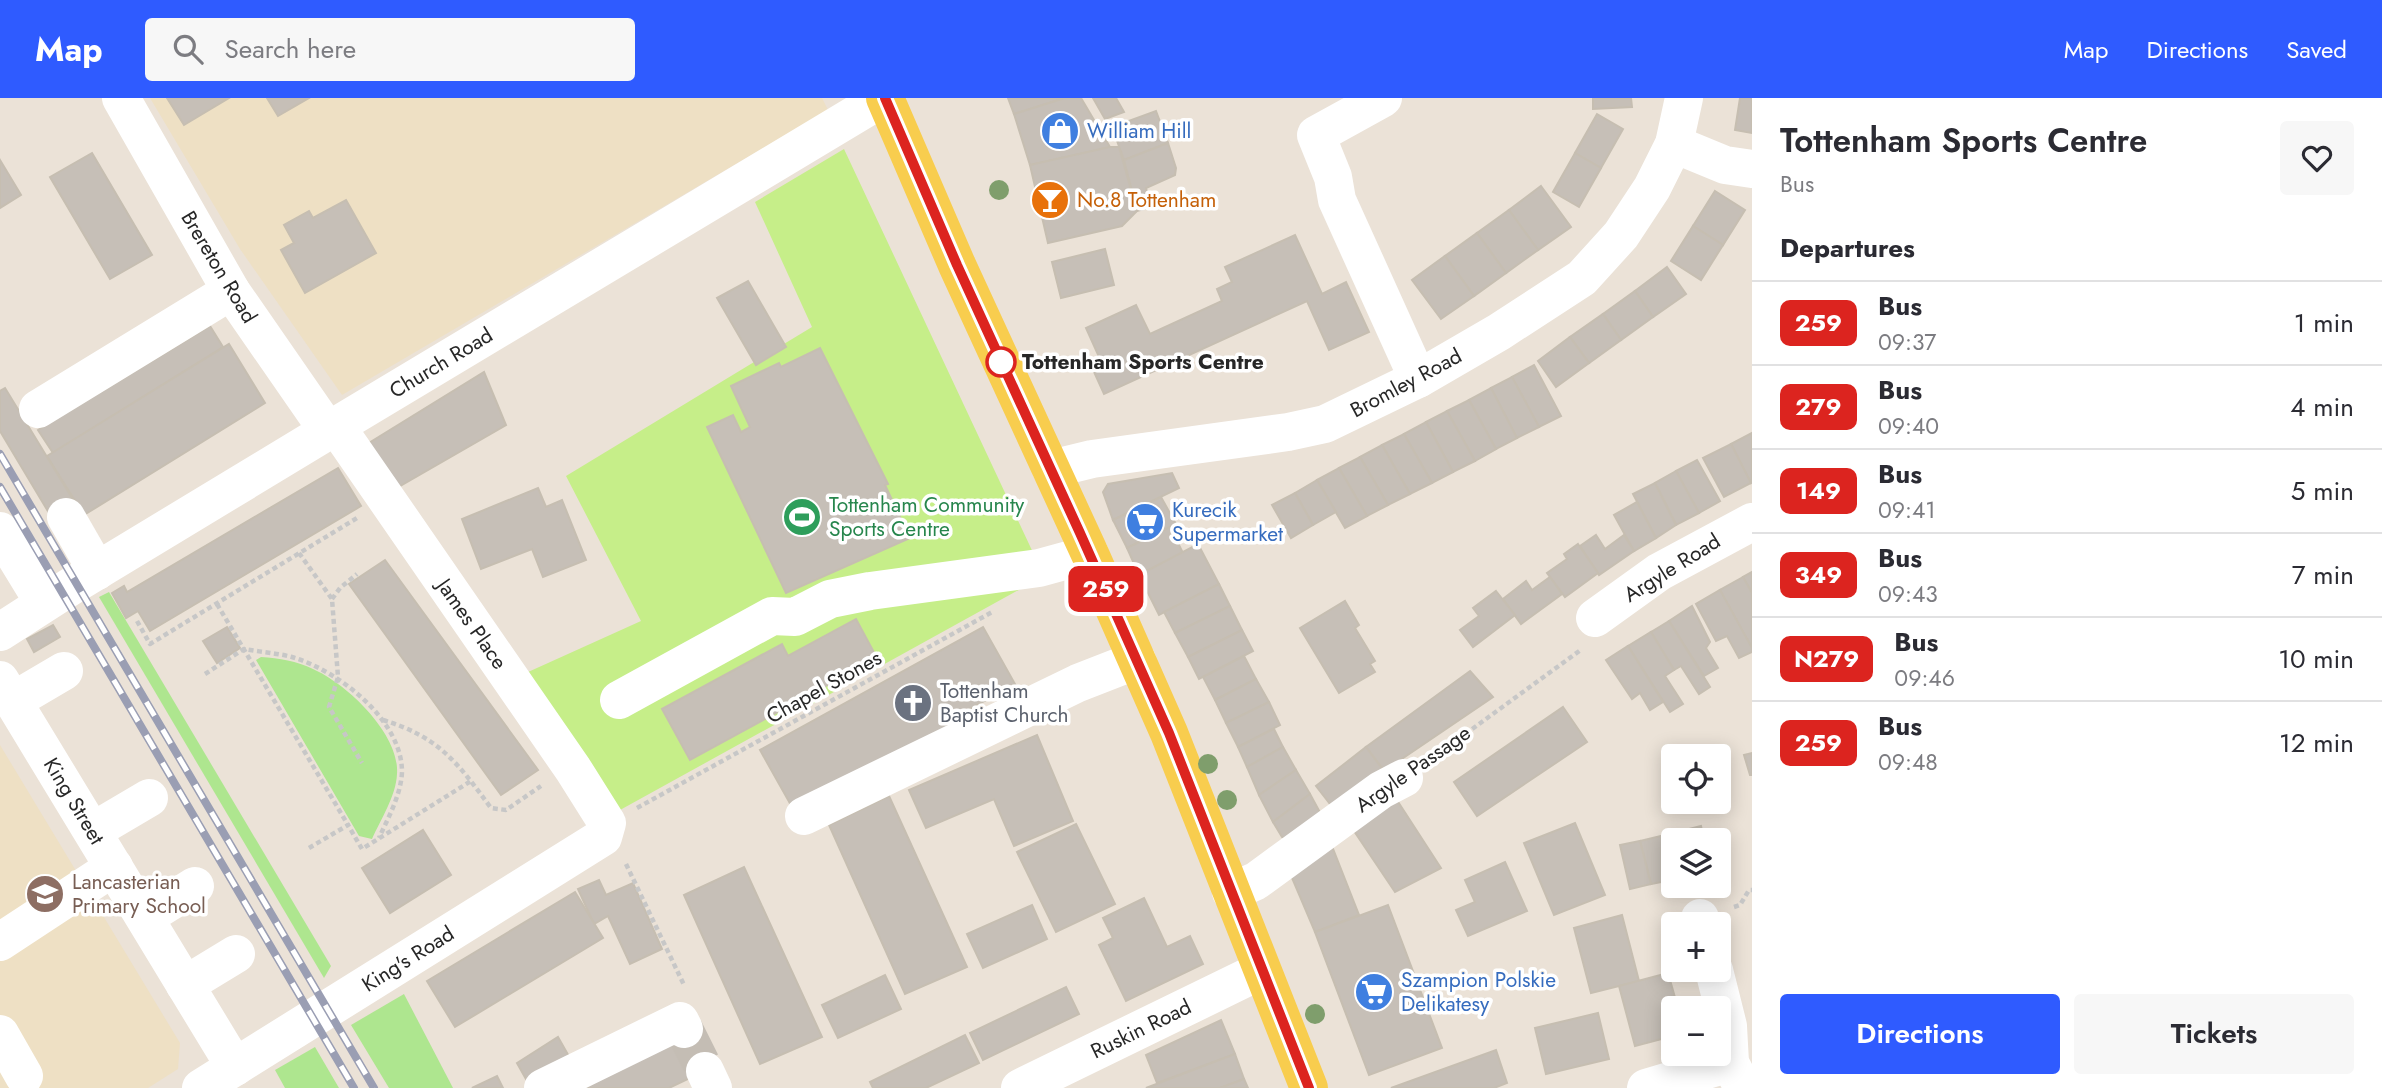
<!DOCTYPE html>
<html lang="en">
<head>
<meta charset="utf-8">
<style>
	body { margin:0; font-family:Jost,sans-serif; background:#f7f7f7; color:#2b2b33; height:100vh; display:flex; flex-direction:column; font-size:26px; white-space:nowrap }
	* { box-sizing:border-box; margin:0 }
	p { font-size:23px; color:#7c7c81 }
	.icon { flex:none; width:38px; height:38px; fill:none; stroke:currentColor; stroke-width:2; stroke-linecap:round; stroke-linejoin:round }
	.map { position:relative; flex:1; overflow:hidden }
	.panel { display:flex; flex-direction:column; background:#fff; width:630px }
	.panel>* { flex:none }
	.badge { padding:0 14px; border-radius:10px; font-size:24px; line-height:46px }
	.buttons { position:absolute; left:1661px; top:646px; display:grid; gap:14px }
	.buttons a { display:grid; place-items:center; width:70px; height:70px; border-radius:7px; background:#fff; box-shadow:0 4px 18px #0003; font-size:35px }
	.map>.badge { position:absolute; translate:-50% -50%; box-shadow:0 0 0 4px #fff }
	h2 { padding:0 28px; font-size:26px; line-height:63px }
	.round { display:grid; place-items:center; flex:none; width:74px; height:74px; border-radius:7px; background:#f7f7f7 }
	.overview { display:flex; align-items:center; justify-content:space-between; height:119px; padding:0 28px }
	h1 { font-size:33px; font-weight:600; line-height:52px }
	.cta { display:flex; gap:14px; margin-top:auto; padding:14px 28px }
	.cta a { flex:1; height:80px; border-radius:7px; background:#2f5bff; color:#fff; font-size:28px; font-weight:600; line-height:80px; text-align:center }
	.cta a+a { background:#f7f7f7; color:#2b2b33 }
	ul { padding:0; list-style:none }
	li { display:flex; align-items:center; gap:21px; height:84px; padding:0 28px; border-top:2px solid #e1e1e2 }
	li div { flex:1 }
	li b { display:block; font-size:26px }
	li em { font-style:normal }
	li .badge { min-width:77px; font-weight:700; text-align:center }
	header { display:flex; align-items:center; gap:42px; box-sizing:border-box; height:98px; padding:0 35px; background:#2f5bff; color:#fff }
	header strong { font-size:33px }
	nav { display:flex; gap:38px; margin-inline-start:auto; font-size:24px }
	.search { width:490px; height:63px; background:#f7f7f7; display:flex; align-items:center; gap:18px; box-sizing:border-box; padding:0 24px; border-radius:7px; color:#7c7c81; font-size:26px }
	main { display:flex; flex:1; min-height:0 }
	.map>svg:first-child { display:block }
</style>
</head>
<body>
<header>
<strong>Map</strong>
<div class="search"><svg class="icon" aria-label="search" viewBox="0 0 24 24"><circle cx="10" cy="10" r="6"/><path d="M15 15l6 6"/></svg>Search here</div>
<nav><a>Map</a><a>Directions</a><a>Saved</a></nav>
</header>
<main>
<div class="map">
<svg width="1752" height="990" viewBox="0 0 1752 990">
	<rect width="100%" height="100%" fill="#ebe2d7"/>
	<g fill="#eee0c4">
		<path d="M150,0H822L828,12L342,297L240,151Z"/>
		<path d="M0,647L180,945L178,971L148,990H0Z"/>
	</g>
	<g fill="#aee68f">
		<path d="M109,494L331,868L324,880L99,499Z"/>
		<path d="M261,559C279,560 297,563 313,571C347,586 400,636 397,676C396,698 381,721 372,741L359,738L256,562Z"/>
		<path d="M404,896L453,990H389L351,927Z"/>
		<path d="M315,949L339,990H285L275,972Z"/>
	</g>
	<path fill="#c6ee89" d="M844,51L1044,478L611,717L517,579L641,523L566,378L812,229L755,104Z"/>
	<g fill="#c6bfb7" stroke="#c6beb1" stroke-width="2">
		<path d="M167,0H229L184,27Z"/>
		<path d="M267,0H309L278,18Z"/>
		<path d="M1008,0H1065L1014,16Z"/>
		<path d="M1065,0H1081L1110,49L1030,67L1014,16Z"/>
		<path d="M1093,0H1116L1124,14L1105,21Z"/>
		<path d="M1593,0H1631L1632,9L1593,11Z"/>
		<path d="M1740,0H1752V35L1735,32Z"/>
		<path d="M1156,13L1168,45L1124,62L1112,29Z"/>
		<path d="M1597,16L1623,31L1601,70L1575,55Z"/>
		<path d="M1168,45L1176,70L1175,77L1146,90L1151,109L1137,113L1124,62Z"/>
		<path d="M1110,49H1119L1137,113L1122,128L1048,145L1030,67Z"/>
		<path d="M92,55L152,157L110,181L50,79Z"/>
		<path d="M1575,55L1601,70L1579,109L1553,94Z"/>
		<path d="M0,62L21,97L0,110Z"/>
		<path d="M1541,88L1571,129L1538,152L1509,112Z"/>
		<path d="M1715,93L1745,112L1723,147L1693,128Z"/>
		<path d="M346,102L376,155L305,195L281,152L294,145L284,127L309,113L313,120Z"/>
		<path d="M1509,112L1538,152L1506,175L1477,135Z"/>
		<path d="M1693,128L1723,147L1701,182L1671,163Z"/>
		<path d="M1477,135L1506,175L1474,198L1445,158Z"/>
		<path d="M1295,137L1322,196L1346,184L1369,234L1329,252L1307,203L1104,296L1090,265L1100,261L1086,230L1136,207L1150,236L1222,203L1217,191L1232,184L1225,169Z"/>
		<path d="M1105,151L1114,187L1061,200L1052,164Z"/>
		<path d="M1445,158L1474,198L1441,221L1412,182Z"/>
		<path d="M1667,169L1686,196L1653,219L1635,193Z"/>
		<path d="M748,183L786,249L756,267L717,200Z"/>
		<path d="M1635,193L1653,219L1621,242L1603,216Z"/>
		<path d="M1603,216L1621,242L1589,265L1570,239Z"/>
		<path d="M210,228L223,249L53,355L38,332Z"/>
		<path d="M1570,239L1589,265L1556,289L1538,263Z"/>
		<path d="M229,246L265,305L84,417L47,358Z"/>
		<path d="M820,250L888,386L885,387L910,440L786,495L707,329L733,317L741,334L750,329L731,288L779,265L781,269Z"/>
		<path d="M1534,267L1561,318L1539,329L1512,279Z"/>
		<path d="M484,274L506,327L395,391L364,348Z"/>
		<path d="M1512,279L1539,329L1517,340L1491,290Z"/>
		<path d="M5,290L75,405L52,420L0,333V293Z"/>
		<path d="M1491,290L1517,340L1496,351L1469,302Z"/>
		<path d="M1469,302L1496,351L1475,363L1447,313Z"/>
		<path d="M1447,313L1475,363L1453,374L1426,324Z"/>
		<path d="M1426,324L1453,374L1432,385L1404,336Z"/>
		<path d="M1752,335V384L1751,385L1731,346Z"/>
		<path d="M1404,336L1432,385L1410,396L1382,347Z"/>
		<path d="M1731,346L1751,385L1724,399L1703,360Z"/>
		<path d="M1382,347L1410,396L1388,407L1360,359Z"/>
		<path d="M1360,359L1388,407L1367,418L1339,370Z"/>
		<path d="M1697,362L1720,403L1699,415L1676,373Z"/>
		<path d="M338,370L361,408L150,533L138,513L126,520L112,495L124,488L127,494Z"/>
		<path d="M1339,370L1367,418L1345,430L1317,382Z"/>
		<path d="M1676,373L1699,415L1676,427L1655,385Z"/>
		<path d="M1172,375L1179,390L1113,422L1103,394L1108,386Z"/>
		<path d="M1317,382L1336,414L1313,427L1295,395Z"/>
		<path d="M1655,385L1676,427L1656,440L1633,396Z"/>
		<path d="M538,390L546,409L562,402L586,462L543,479L532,451L481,471L462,421Z"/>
		<path d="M1295,395L1313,427L1291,440L1272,407Z"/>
		<path d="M1161,399L1176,426L1127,450L1113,422Z"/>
		<path d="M1637,404L1656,440L1634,453L1614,417Z"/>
		<path d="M1170,429L1183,455L1139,477L1127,450Z"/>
		<path d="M1596,437L1605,451L1624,437L1634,453L1599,477L1580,448Z"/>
		<path d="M1198,446L1219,486L1159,517L1139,477Z"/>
		<path d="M1578,446L1598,475L1565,499L1547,475L1567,461L1564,456Z"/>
		<path d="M385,462L538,672L501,697L349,486Z"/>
		<path d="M1752,474V495L1743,479Z"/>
		<path d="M1550,479L1562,496L1521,526L1503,501L1526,483L1532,492Z"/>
		<path d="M1743,479L1752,495V550L1720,492Z"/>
		<path d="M1219,486L1230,508L1175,535L1164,514Z"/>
		<path d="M1720,492L1752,550V554L1739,560L1727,538L1716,543L1696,506Z"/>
		<path d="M1496,493L1515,517L1473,549L1460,532L1479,518L1473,510Z"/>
		<path d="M1345,503L1359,527L1355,530L1375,563L1370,566L1375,574L1339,595L1300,530Z"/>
		<path d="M1230,508L1242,532L1188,559L1175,535Z"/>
		<path d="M1692,508L1710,544L1706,550L1718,570L1704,578L1669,523Z"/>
		<path d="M856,521L877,560L690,662L662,611L782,546L788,558Z"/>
		<path d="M1669,523L1710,589L1699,596L1681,568L1674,572L1651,534Z"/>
		<path d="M53,527L60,539L34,554L27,541Z"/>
		<path d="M227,529L240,550L217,565L203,543Z"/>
		<path d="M983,529L1015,586L946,624L951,632L792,709L760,652Z"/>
		<path d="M1242,532L1253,553L1199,581L1188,559Z"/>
		<path d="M1651,534L1674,572L1665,578L1683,606L1670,614L1628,548Z"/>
		<path d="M1628,548L1663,604L1650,612L1640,595L1632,601L1606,562Z"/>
		<path d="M1244,558L1256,581L1215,602L1203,579Z"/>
		<path d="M1470,573L1493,599L1384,673L1366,649Z"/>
		<path d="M1256,581L1269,604L1226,625L1215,602Z"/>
		<path d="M1269,604L1280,627L1238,649L1226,625Z"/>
		<path d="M1563,609L1587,644L1477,718L1454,684Z"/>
		<path d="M1274,631L1283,649L1247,669L1238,649Z"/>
		<path d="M1037,637L1073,723L1014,748L994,701L926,730L909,692Z"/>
		<path d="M1283,649L1296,672L1259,697L1247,669Z"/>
		<path d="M1366,649L1384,673L1334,711L1316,688Z"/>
		<path d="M1752,655V677H1750L1744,657Z"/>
		<path d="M1296,672L1310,696L1273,724L1259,697Z"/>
		<path d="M1310,696L1323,720L1292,743L1282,739L1273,724Z"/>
		<path d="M1393,696L1441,770L1395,794L1350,727Z"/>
		<path d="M889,698L967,869L905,896L829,727Z"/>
		<path d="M1575,725L1605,797L1554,817L1524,745Z"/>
		<path d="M1076,726L1115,806L1056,834L1017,754Z"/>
		<path d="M1701,728L1704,742H1683L1681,733Z"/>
		<path d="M423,732L451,777L390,815L362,770Z"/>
		<path d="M1681,733L1683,742H1673V781L1671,782L1661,738Z"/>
		<path d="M1328,738L1359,817L1315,834L1287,768Z"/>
		<path d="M1661,738L1671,782L1651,786L1640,743Z"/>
		<path d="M1640,743L1651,786L1630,791L1620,747Z"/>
		<path d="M1505,764L1527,813L1468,838L1456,812L1475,804L1465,782Z"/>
		<path d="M744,769L822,939L760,966L684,797Z"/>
		<path d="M599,782L606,797L633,785L662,851L630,866L608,818L594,826L578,791Z"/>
		<path d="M575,794L603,840L455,929L427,883Z"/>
		<path d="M1144,800L1167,849L1190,838L1203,866L1126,903L1099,847L1113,840L1103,820Z"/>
		<path d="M1032,807L1047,841L983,870L967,836Z"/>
		<path d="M1388,807L1442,950L1369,977L1315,834Z"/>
		<path d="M1622,817L1639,883L1591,895L1574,830Z"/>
		<path d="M1668,875L1678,910H1673V938L1635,948L1619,888Z"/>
		<path d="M885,877L901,911L838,940L822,907Z"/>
		<path d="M1066,889L1079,916L983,962L970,935Z"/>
		<path d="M1598,915L1609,961L1546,976L1535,930Z"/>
		<path d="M1221,922L1235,956L1157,985L1146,957Z"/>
		<path d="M696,925L717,967L669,990H562Z"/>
		<path d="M965,937L979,965L926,990H873L870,984Z"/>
		<path d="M558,939L575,969L531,990L517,965Z"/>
		<path d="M1496,952L1507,985L1494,990H1391Z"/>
		<path d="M1235,956L1244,981L1220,990H1146Z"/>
		<path d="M497,978L503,990H472Z"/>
		<path d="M1244,981L1248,990H1220Z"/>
	</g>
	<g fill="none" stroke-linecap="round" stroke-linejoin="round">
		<path stroke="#c4bdb4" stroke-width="38" stroke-dasharray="38 19" stroke-linecap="butt" d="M684,931L705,973"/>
		<g stroke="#c7c7c7" stroke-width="4.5" stroke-dasharray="5 3.5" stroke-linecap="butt">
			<path d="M299,455L332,501L338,579L329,609L362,665"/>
			<path d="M332,501L340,490L357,476"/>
			<path d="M217,506L348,727"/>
			<path d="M137,523L150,546L357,420"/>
			<path d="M205,576L244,551C260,554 277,555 292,559C339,573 402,622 402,674C401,697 388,720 379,740"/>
			<path d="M383,622C439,639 457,664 491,710L506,712L541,688"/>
			<path d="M1431,661L1582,551"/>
			<path d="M637,710L994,513"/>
			<path d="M309,750L348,727L362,751L471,683"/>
			<path d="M626,766L684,887"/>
			<path d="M1734,809L1740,807L1749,792H1752"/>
		</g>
		<g stroke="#fff" stroke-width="38">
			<path d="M121,0L231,193L328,333"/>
			<path d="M1383,0L1316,37L1333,79L1337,102L1418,281"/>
			<path d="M1674,46L1725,67L1752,71"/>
			<path d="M38,311L231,193"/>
			<path d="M1051,371L1092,361L1288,334L1325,326L1418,281L1499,234L1582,180L1621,137L1652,90L1674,46L1684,0"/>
			<path d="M66,419L97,473"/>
			<path d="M0,433L44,505"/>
			<path d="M1595,520L1659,474L1752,424"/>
			<path d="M0,534L70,489L336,328L883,0"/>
			<path d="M0,582L235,969"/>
			<path d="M619,602L772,518L795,519L830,501L870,493L1039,470L1090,456"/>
			<path d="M13,603L64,573"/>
			<path d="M804,718L1078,585L1137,562"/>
			<path d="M93,733L149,700"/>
			<path d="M1231,794L1256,783L1381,692L1404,680"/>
			<path d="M145,819L195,788"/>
			<path d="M1700,820L1701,826"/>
			<path d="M0,844L114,769"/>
			<path d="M1714,872L1728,928L1730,965L1743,990"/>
			<path d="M185,887L236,856"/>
			<path d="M0,936L24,978"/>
			<path d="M705,973L713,990"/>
			<path d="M201,990L603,739L607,725L573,671L336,328"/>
			<path d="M543,990L680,923L684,931"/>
			<path d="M1020,990L1262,872"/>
			<path d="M1646,990L1730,965"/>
		</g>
		<path stroke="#f8cd4e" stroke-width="38" d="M885,0L957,167L1090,456L1169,635L1309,990"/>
		<defs>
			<g id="rail">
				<path d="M0,356L374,990"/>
				<path d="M0,389L354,990"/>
			</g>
		</defs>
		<use href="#rail" stroke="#9a9eb3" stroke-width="8"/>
		<use href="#rail" stroke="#fff" stroke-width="5" stroke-dasharray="16" stroke-linecap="butt"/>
	</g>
	<g fill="#7f9e6c">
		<circle cx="999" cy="92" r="10"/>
		<circle cx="1208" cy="666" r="10"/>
		<circle cx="1227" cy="702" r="10"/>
		<circle cx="1315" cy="916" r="10"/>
	</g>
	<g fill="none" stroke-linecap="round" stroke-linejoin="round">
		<defs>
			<path id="line" d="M885,0L957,167L1080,435L1169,635L1309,990"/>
		</defs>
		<use href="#line" stroke="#fff" stroke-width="16"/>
		<use href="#line" stroke="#dc241f" stroke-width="10"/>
	</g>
	<defs>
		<symbol id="shop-disc" viewBox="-11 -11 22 22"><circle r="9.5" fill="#3f7fe0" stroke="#fff"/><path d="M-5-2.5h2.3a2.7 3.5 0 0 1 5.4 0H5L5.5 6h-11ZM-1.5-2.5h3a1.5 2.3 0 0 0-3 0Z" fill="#fff"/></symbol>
		<symbol id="bar-disc" viewBox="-11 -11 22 22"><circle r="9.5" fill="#e8710a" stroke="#fff"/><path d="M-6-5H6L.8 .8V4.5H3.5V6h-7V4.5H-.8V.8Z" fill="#fff"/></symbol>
		<symbol id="stadium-disc" viewBox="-11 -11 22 22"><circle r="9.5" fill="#2e9e5b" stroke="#fff"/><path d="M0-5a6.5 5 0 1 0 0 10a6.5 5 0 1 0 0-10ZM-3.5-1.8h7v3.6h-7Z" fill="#fff"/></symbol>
		<symbol id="supermarket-disc" viewBox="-11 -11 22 22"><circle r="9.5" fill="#3f7fe0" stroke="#fff"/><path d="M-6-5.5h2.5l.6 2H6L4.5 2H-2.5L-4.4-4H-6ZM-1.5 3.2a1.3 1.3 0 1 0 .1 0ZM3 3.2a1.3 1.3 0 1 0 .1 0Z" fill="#fff"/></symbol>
		<symbol id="church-disc" viewBox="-11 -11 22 22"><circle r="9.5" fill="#6b7280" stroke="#fff"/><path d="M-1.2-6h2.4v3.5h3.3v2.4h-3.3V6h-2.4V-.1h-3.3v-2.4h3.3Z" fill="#fff"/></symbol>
		<symbol id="school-disc" viewBox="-11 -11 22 22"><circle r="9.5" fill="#8d6e63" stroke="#fff"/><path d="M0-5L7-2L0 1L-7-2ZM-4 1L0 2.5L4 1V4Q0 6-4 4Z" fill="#fff"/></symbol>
	</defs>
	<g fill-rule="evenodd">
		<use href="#shop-disc" x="1038" y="11" width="44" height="44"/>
		<use href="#bar-disc" x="1028" y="80" width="44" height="44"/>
		<use href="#stadium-disc" x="780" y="397" width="44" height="44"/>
		<use href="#supermarket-disc" x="1123" y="402" width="44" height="44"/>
		<use href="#church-disc" x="891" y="583" width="44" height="44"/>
		<use href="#school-disc" x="23" y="774" width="44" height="44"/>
		<use href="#supermarket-disc" x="1352" y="872" width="44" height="44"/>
	</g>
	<circle fill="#fff" stroke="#dc241f" stroke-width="3.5" cx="1001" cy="264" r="14"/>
	<g text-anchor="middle" stroke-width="7" stroke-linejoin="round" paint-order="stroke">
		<g font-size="21" fill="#366cbe" stroke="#fff" text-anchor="start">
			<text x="1087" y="40">William Hill</text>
			<text x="1172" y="419">Kurecik<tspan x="1172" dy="24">Supermarket</tspan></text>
			<text x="1401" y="889">Szampion Polskie<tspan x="1401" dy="24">Delikatesy</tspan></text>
		</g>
		<g font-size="21" fill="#c56008" stroke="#fff" text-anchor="start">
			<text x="1077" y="109">No.8 Tottenham</text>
		</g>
		<g font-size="21" fill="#272727" stroke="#fff">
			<text transform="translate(219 169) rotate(59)" y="7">Brereton Road</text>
			<text transform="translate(441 265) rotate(-31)" y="7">Church Road</text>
			<text transform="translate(1406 285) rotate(-28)" y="7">Bromley Road</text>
			<text transform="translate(1672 470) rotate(-32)" y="7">Argyle Road</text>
			<text transform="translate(472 526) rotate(55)" y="7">James Place</text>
			<text transform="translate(824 589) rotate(-29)" y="7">Chapel Stones</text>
			<text transform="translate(1413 671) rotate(-35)" y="7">Argyle Passage</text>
			<text transform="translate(74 703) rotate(59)" y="7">King Street</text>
			<text transform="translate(408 861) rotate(-32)" y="7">King's Road</text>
			<text transform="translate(1141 931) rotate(-26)" y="7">Ruskin Road</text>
		</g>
		<g font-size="21" font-weight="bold" fill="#272727" stroke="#fff" text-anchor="start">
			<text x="1022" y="271">Tottenham Sports Centre</text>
		</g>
		<g font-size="21" fill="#27864d" stroke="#fff" text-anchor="start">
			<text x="829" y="414">Tottenham Community<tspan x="829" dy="24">Sports Centre</tspan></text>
		</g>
		<g font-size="21" fill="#5b616d" stroke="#fff" text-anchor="start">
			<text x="940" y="600">Tottenham<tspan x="940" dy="24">Baptist Church</tspan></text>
		</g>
		<g font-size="21" fill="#785e54" stroke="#fff" text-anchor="start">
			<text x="72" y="791">Lancasterian<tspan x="72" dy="24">Primary School</tspan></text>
		</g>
	</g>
</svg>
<div class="buttons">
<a><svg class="icon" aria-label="locate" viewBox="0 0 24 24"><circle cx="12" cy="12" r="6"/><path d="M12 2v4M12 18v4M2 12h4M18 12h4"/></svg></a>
<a><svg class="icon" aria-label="layers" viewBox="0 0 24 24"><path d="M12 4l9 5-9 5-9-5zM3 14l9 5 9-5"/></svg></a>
<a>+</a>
<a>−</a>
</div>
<b class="badge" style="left:1106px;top:491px;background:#dc241f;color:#fff">259</b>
</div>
<section class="panel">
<div class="overview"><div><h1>Tottenham Sports Centre</h1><p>Bus</p></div><a class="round"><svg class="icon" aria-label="heart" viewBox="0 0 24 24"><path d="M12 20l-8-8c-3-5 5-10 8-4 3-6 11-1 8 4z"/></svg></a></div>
<h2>Departures</h2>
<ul>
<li><span class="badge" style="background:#dc241f;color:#fff">259</span><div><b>Bus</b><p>09:37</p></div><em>1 min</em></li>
<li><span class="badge" style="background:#dc241f;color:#fff">279</span><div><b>Bus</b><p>09:40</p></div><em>4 min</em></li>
<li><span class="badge" style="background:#dc241f;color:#fff">149</span><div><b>Bus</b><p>09:41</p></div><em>5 min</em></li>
<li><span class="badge" style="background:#dc241f;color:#fff">349</span><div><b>Bus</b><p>09:43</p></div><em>7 min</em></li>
<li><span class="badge" style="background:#dc241f;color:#fff">N279</span><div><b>Bus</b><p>09:46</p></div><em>10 min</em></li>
<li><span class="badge" style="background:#dc241f;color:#fff">259</span><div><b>Bus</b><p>09:48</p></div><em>12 min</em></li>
</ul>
<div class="cta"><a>Directions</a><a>Tickets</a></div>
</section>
</main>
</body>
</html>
